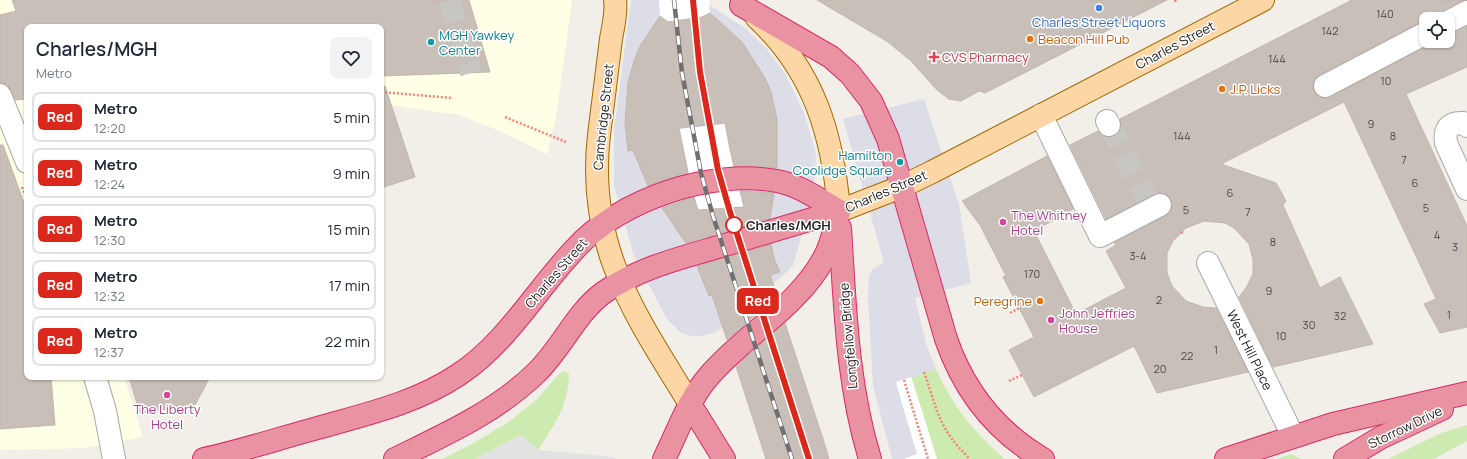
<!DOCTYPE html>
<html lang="en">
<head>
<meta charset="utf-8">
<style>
	body { margin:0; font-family:Manrope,sans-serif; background:#f2f2f3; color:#1f2937; height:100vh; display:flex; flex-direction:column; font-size:15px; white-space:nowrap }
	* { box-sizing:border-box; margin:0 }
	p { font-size:13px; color:#747a83 }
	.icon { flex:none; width:22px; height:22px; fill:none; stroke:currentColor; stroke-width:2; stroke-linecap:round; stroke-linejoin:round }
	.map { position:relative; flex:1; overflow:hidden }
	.drawer { position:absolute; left:24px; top:24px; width:360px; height:356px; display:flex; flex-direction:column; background:#fff; border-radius:8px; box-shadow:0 1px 3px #0004 }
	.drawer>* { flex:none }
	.badge { padding:0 8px; border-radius:6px; font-size:14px; line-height:26px }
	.controls { position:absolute; left:1419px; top:12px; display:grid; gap:8px }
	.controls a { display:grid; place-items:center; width:36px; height:36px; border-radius:8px; background:#fff; box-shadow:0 1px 3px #0004; font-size:20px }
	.map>.badge { position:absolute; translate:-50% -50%; box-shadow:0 0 0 2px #fff }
	.round { display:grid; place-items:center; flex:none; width:42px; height:42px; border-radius:8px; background:#f2f2f3 }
	.headline { display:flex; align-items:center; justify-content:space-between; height:68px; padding:0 12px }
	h1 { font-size:19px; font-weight:600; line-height:30px }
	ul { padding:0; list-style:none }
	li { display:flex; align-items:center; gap:12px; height:50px; margin:0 8px 6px; padding:0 4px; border:2px solid #e0e1e3; border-radius:8px }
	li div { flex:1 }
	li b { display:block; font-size:15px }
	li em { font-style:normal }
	li .badge { min-width:44px; font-weight:700; text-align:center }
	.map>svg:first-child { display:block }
</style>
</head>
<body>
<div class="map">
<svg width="1467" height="459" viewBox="0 0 1467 459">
	<rect width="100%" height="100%" fill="#f2efe9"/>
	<path fill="#ffffe5" d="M0,0H572L556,118L547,154L502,132L460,115L388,105L381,108V27H27V377H124L143,437L85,448L0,450Z"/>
	<g fill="#cdebb0">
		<path d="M936,369C954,408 972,430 1005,459H937L911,377Z"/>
		<path d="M565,371L569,374C568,407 555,424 538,450L521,435L475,459H442L472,444L510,421L537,399L560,373Z"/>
		<path d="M1467,425V441L1434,459H1388L1441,433Z"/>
		<path d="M1290,454L1301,459H1277Z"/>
	</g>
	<path fill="#e2e2e2" d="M521,435L538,450L614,457L616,459H475Z"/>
	<g fill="#dddde8">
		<path d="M631,0H702L745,28L767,49L786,75L804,113L816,153L815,178L805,223L793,266L729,324L716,332L703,336H690L680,332L666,318L633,253L614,185V129Z"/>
		<path d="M924,99L959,204L971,283L915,298L926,344L936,369L896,383L917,454L904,459H892L873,386L868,297L869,275L873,269L884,262L843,119Z"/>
	</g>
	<g fill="#fff">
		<path d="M659,0H709L710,13L702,17L668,22L660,16Z"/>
		<path d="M725,124L729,149L744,207L735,208L815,459L764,396L708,218L700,222L679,129Z"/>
		<path d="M911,377L923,414L937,459H919L918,457V459H904L917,454L896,382Z"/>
	</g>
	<g fill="#c7bfb8" stroke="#c4b6ab">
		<path d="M12,0H469L490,72L381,76V27H27V99L15,100L8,85L0,83V15L16,11Z"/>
		<path d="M817,0H1167L985,93L979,91L961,101L949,99L937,90L911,61L888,42Z"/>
		<path d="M1352,0H1465L1442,11L1436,19H1426L1319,75L1314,80L1313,86L1314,92L1319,97L1325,98L1331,97L1435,41H1448V34L1467,26V67L1406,94L1467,226V327L1440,333L1424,304L1436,299L1344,102L1221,164L1276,183L1286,201L1283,205L1320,288L1340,277L1373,344L1273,367L1239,297L1246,288L1253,274V260L1249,244L1234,228L1225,223L1204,221L1186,228L1173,241L1167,253V273L1172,286L1186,301L1203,307L1216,308L1248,372L1157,393L1134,346L1034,397L1009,350L1034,337L1003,277L1006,276L980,225L962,201L1047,156L1073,209L1034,231L1076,314L1126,288L1106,251L1116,245L1114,243L1166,216L1171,211L1172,205L1171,200L1167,195L1160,193L1106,219L1070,145L1098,131L1102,135L1108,137L1115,136L1120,132L1121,126L1120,119Z"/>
		<path d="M710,13L742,42L765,78L771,92L777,119V168L734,167L725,123L679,128L688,173L648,186L633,150L628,151L625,124L628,82L635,58L640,46L660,16L668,22L702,17Z"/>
		<path d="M385,86L415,177L381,188V87Z"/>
		<path d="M0,145H3L27,211V377H51L55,425L0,429Z"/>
		<path d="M740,191L774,193L770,219L686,243L662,208L694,197L698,210L744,207Z"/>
		<path d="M771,244L775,261L780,272L770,275L777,296L727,340L712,295L709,296L697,266Z"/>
		<path d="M785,323L824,442L829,459H766L736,366Z"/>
		<path d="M129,377H210L195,405L140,413Z"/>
	</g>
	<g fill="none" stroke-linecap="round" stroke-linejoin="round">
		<g stroke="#c8c6c1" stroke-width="22" stroke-dasharray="22 11" stroke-linecap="butt">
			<path d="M449,0L471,73"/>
			<path d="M1109,125L1148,201"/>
		</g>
		<defs>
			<g id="minor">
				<path d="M1448,22L1467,12"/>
				<path d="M1325,86L1426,33"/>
				<path d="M0,95L27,162"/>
				<path d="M1041,115L1100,236L1160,205"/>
				<path d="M1107,121L1109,125"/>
				<path d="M1467,126L1463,123C1449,122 1444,129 1446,143L1467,189"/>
				<path d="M1208,263L1293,436"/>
				<path d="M95,377L105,411L114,459"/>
			</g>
			<g id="major">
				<path d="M615,0C617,12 613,27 611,39C607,71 603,103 599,135C586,247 635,314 690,404"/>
				<path d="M757,18C814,71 833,135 839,211L901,187L932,172L1263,0"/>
			</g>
			<g id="highway">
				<path d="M741,5L831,57L850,74L871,101L888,139L946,339C964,391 995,431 1043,459"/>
				<path d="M840,228C845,306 847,384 870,459"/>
				<path d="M690,404L724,459"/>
				<path d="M204,459C241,451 277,439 314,429C362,415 415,404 458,375C506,344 536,290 575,249C620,199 711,169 777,181C799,185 820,200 839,211"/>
				<path d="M395,459C444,435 496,412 536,373C561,349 576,313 603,293C636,269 680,258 718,247C758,235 799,223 839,211"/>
				<path d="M664,459C678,431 688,400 709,376C744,335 796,308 823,260C832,245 835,227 839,211"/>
				<path d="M1226,459L1333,424L1467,393"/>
				<path d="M1345,459L1380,438L1442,409"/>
			</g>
		</defs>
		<use href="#minor" stroke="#a9a9a9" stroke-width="24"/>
		<use href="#major" stroke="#a06b00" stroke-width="24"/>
		<use href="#highway" stroke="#dc2a67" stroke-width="24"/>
		<g stroke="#fa8072" stroke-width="2.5" stroke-dasharray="2 2" stroke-linecap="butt">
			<path d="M1175,0L1176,3"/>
			<path d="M381,92L453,98"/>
			<path d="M505,117L566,142"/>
			<path d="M22,187L27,200"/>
			<path d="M1181,232L1183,234"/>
			<path d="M1010,313L1019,308"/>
			<path d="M924,372C938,412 938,428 970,459"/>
			<path d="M904,380L928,459"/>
			<path d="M1009,381L1022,375"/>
		</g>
		<use href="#minor" stroke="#fff" stroke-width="22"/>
		<use href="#major" stroke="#fcd6a4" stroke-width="22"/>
		<use href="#highway" stroke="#e892a2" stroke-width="22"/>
		<defs>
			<g id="rail">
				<path d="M674,0L682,73L701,173L713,216L792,459"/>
				<path d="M693,0L700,72L718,170L730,212L809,459"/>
			</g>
		</defs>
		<use href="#rail" stroke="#707070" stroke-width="4.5"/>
		<use href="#rail" stroke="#fff" stroke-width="3" stroke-dasharray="9" stroke-linecap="butt"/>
	</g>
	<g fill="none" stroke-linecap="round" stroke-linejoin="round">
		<defs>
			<path id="line" d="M693,0L700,72L718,170L730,212L809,459"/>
		</defs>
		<use href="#line" stroke="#fff" stroke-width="9"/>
		<use href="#line" stroke="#da291c" stroke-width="6"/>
	</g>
	<circle fill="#3f7fe0" stroke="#fff" stroke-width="1.5" cx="1099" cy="8" r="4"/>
	<g fill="#e8710a" stroke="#fff" stroke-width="1.5">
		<circle cx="1030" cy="39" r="4"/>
		<circle cx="1222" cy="89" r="4"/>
		<circle cx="1040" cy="301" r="4"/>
	</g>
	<g fill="#0f9aa8" stroke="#fff" stroke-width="1.5">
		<circle cx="431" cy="42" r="4"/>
		<circle cx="900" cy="162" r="4"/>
	</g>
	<path fill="#e0444e" stroke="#fff" stroke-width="1.5" d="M932 51h4v4h4v4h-4v4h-4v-4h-4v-4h4z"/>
	<g fill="#d1479c" stroke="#fff" stroke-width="1.5">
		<circle cx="1003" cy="222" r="4"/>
		<circle cx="1051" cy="320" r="4"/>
		<circle cx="167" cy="395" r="4"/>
	</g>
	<circle fill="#fff" stroke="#da291c" stroke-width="2" cx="734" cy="225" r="8"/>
	<g text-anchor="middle" stroke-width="3" stroke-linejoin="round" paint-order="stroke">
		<g font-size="11" fill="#4b4948">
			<text x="1385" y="18">140</text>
			<text x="1330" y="35">142</text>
			<text x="1277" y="63">144</text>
			<text x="1386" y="85">10</text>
			<text x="1371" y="128">9</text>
			<text x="1182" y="140">144</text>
			<text x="1393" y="140">8</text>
			<text x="1404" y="164">7</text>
			<text x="1415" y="187">6</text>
			<text x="1230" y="197">6</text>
			<text x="1426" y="212">5</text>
			<text x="1186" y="214">5</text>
			<text x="1248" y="216">7</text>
			<text x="1437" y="239">4</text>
			<text x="1273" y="246">8</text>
			<text x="1455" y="251">3</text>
			<text x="1138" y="260">3-4</text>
			<text x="1032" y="278">170</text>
			<text x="1269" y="295">9</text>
			<text x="1159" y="304">2</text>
			<text x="1449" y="319">1</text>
			<text x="1340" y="320">32</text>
			<text x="1309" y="329">30</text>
			<text x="1281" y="340">10</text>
			<text x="1216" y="354">1</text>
			<text x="1187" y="360">22</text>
			<text x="1160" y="373">20</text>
		</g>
		<g font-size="13" fill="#366cbe" stroke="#fff">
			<text x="1099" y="27">Charles Street Liquors</text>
		</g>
		<g font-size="13" fill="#0d838f" stroke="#fff" text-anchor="start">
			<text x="439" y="40">MGH Yawkey<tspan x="439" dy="15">Center</tspan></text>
			<text x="892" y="160" text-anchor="end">Hamilton<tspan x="892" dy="15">Coolidge Square</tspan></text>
		</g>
		<g font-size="13" fill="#c56008" stroke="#fff" text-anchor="start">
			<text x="1038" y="44">Beacon Hill Pub</text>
			<text x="1230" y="94">J.P. Licks</text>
			<text x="1032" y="306" text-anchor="end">Peregrine</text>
		</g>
		<g font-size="13" fill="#222" stroke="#fff">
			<text transform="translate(1175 45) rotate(-28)" y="5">Charles Street</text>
			<text transform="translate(603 117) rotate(-84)" y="5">Cambridge Street</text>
			<text transform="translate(886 191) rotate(-23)" y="5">Charles Street</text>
			<text transform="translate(556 273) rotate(-49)" y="5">Charles Street</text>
			<text transform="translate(848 336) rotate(-95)" y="5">Longfellow Bridge</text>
			<text transform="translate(1250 350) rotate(64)" y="5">West Hill Place</text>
			<text transform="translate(1405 427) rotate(-26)" y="5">Storrow Drive</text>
		</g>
		<g font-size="13" fill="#be3a42" stroke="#fff" text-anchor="start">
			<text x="942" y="62">CVS Pharmacy</text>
		</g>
		<g font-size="13" fill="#b23c85" stroke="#fff" text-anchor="start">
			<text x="1011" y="220">The Whitney<tspan x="1011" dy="15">Hotel</tspan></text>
			<text x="1059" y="318">John Jeffries<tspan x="1059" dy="15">House</tspan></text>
			<text x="167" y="414" text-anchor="middle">The Liberty<tspan x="167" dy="15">Hotel</tspan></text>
		</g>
		<g font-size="13" font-weight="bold" fill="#222" stroke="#fff" text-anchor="start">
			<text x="746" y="230">Charles/MGH</text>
		</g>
	</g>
</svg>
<div class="controls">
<a><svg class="icon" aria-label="locate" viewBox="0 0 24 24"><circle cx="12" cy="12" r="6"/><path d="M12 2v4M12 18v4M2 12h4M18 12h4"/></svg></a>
</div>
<b class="badge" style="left:758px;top:301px;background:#da291c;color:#fff">Red</b>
<section class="drawer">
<div class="headline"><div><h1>Charles/MGH</h1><p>Metro</p></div><a class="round"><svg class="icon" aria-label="heart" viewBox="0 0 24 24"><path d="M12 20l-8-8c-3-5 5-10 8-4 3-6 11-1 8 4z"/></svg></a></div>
<ul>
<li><span class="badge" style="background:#da291c;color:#fff">Red</span><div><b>Metro</b><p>12:20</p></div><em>5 min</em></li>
<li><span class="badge" style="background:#da291c;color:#fff">Red</span><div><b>Metro</b><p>12:24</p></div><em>9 min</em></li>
<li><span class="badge" style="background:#da291c;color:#fff">Red</span><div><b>Metro</b><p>12:30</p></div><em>15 min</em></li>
<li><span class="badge" style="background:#da291c;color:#fff">Red</span><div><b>Metro</b><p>12:32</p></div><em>17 min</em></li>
<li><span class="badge" style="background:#da291c;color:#fff">Red</span><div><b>Metro</b><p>12:37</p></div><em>22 min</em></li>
</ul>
</section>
</div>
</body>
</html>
